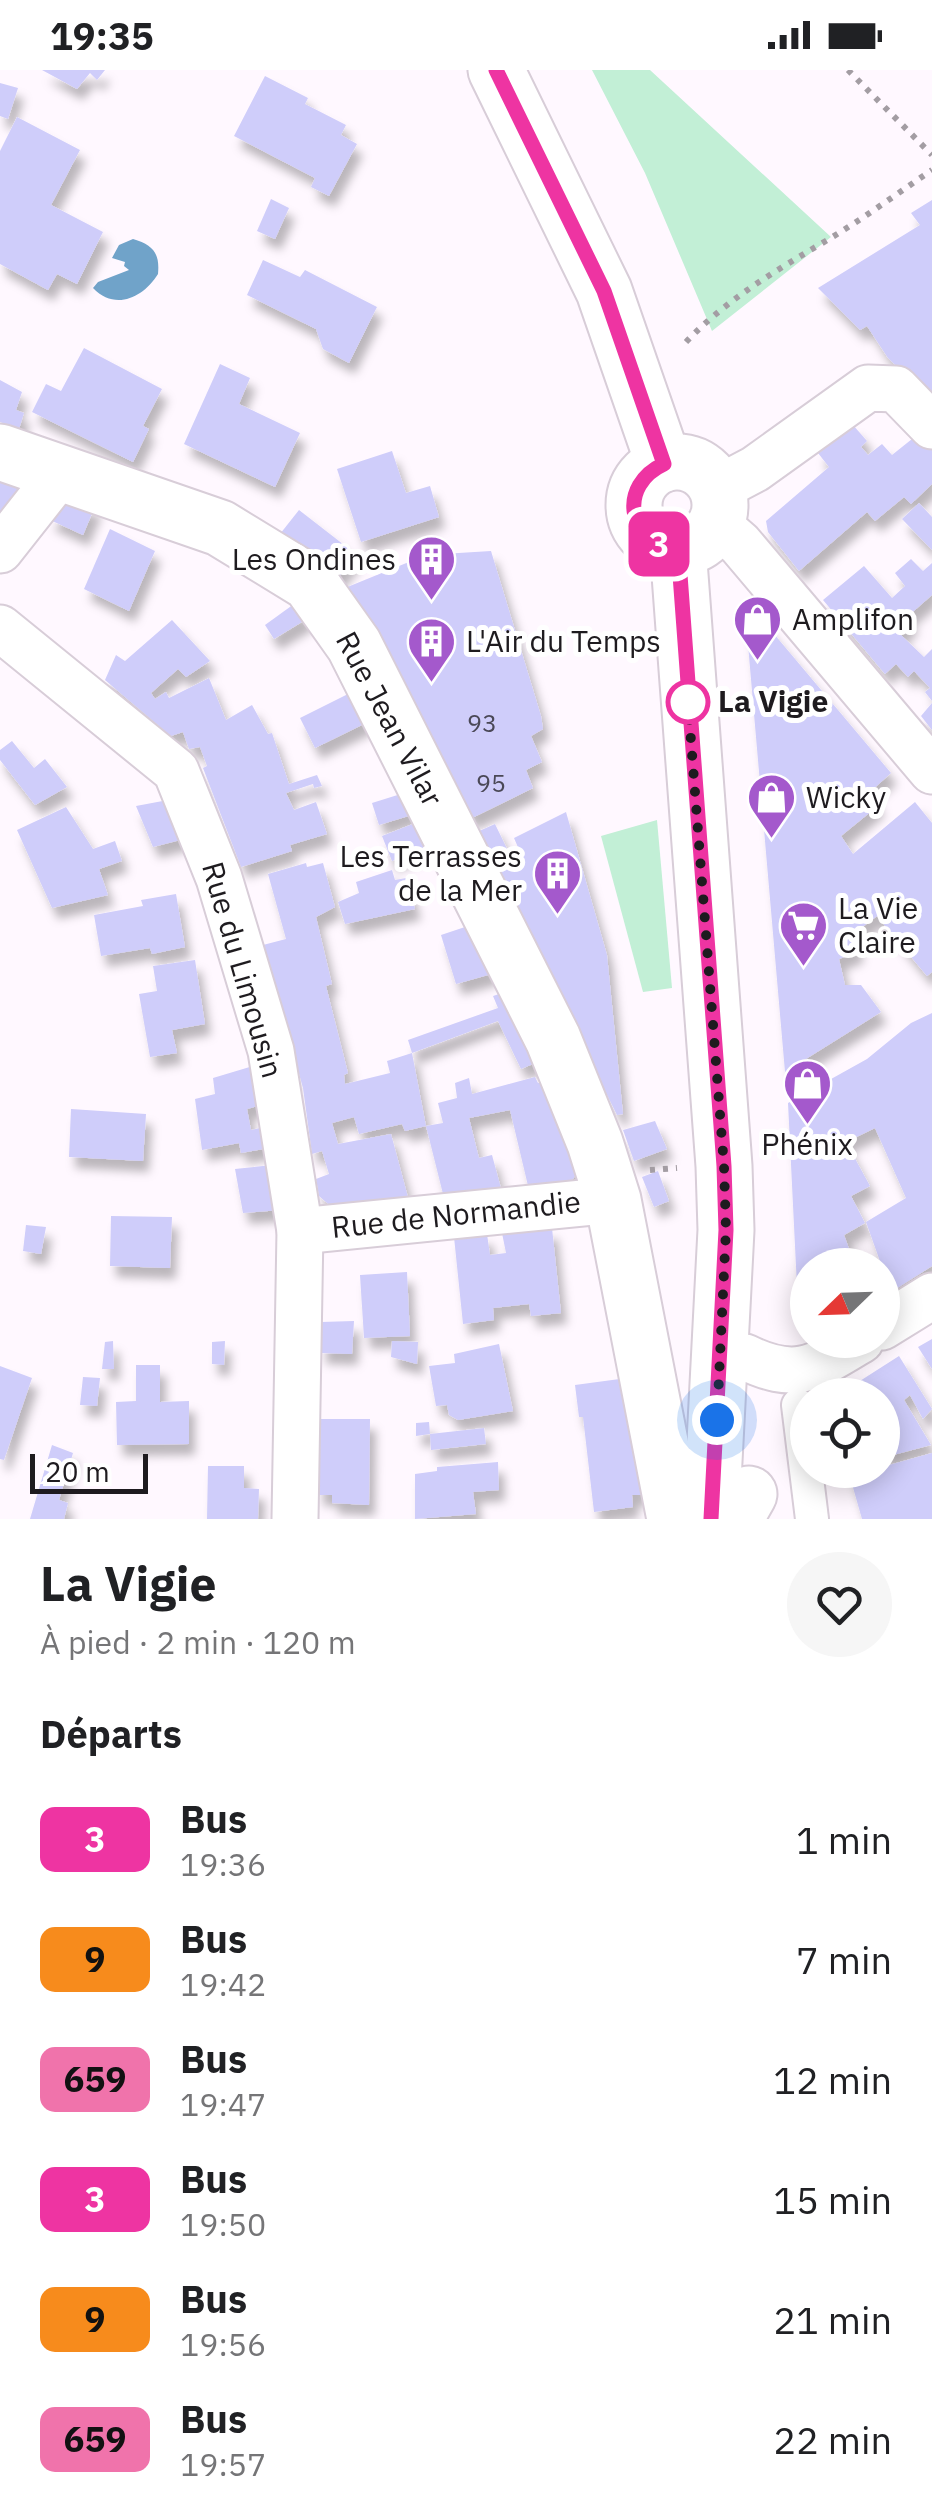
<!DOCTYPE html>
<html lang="fr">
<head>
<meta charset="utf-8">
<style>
	body { margin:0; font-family:"IBM Plex Sans",sans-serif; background:#f6f6f6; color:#202124; height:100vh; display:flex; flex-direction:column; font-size:38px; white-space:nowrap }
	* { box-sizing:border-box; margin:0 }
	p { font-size:32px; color:#757577 }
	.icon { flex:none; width:55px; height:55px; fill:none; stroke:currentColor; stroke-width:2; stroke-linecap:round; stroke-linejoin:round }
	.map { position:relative; height:1449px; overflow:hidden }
	.details { display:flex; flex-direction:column; background:#fff; flex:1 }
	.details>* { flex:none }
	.badge { padding:0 20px; border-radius:15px; font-size:35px; line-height:65px }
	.needle { width:65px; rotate:247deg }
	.buttons { position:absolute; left:790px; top:1178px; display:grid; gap:20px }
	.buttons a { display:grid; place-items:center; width:110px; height:110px; border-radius:50%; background:#fff; box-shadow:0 5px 25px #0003; font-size:50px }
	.scale { position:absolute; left:30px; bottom:25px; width:118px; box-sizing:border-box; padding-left:10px; border:5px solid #1e1b1f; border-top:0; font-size:28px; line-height:35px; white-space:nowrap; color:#1e1b1f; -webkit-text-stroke:8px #fff; paint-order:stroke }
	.you { position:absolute; width:50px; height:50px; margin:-25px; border:8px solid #fff; border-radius:50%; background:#1a73e8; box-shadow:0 0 0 15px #1a73e833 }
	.map>.badge { position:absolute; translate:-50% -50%; box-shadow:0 0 0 5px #fff }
	h2 { padding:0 40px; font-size:38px; line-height:90px }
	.round { display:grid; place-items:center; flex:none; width:105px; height:105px; border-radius:52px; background:#f6f6f6 }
	.head { display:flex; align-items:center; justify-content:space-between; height:170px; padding:0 40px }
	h1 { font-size:48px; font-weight:700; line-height:75px }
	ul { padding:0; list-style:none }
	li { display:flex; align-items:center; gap:30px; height:120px; padding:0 40px }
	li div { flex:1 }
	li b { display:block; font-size:38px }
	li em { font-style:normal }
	li .badge { min-width:110px; font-weight:700; text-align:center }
	.status { display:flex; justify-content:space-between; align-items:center; height:70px; padding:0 50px; background:#fff; direction:ltr }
	.status svg { height:28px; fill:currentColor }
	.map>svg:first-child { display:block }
</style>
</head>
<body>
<div class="status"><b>19:35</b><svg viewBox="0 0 49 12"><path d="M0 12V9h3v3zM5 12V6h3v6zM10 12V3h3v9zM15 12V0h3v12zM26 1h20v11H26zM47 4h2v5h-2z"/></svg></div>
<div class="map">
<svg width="932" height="1449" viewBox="0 0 932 1449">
	<defs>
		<filter id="shadow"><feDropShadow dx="6" dy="11" stdDeviation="5" flood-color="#0004"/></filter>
	</defs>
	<rect width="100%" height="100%" fill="#fff8ff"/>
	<g fill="#c2efd6">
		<path d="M592,0H650L831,167L712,261L645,103Z"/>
		<path d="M657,750L672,918L643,922L601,766Z"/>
	</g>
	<path fill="#70a3c9" d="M133,169C153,175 160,183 158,204C143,228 115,241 93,218L98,212L129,200L124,196L125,192L112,188L119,175Z"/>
	<g fill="#cfcdfa" filter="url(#shadow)">
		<path d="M42,0H105L97,10L90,3L77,19Z"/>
		<path d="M265,6L308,28L305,34L346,55L341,65L357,74L329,126L311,117L315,108L234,66Z"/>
		<path d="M0,13L18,18L8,49L0,46Z"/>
		<path d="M17,47L80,80L51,135L103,162L77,214L57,204L48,220L0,194V81Z"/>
		<path d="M271,129L289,138L275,169L257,161Z"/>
		<path d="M932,130V331L888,288L867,256L860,260L818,218L920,155L911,143Z"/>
		<path d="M263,190L300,207L305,200L377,237L349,293L323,279L316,259L247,225Z"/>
		<path d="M84,278L162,319L143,356L149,359L133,392L32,342L46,314L61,321Z"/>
		<path d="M220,294L250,308L239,334L300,363L275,417L184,374Z"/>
		<path d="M0,310L22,322L16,340L24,343L19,359L0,352Z"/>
		<path d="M853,355L867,371L861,377L868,385L882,374L892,385L917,365L932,380V414L911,434L904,427L875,451L867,442L799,501L768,462L766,451L829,397L818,383Z"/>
		<path d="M392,381L406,423L430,416L439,447L361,472L337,399Z"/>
		<path d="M0,400L15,405L19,419L0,442Z"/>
		<path d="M62,433L96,434L83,465L48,449Z"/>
		<path d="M919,433L932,447V480L902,449Z"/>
		<path d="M299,440L357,485L336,510L280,464Z"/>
		<path d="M110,459L155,481L129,541L84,519Z"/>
		<path d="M491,481L541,646L543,659L531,666L542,692L526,700L533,718L470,749L345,518L426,485Z"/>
		<path d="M911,489L923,501L932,493V525L907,547L913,552L900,564L924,587L932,579V631L925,622L930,618L914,601L908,607L896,594L885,604L823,530L864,496L892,528L905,516L895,503Z"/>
		<path d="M294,534L310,547L274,569L265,555Z"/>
		<path d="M753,539L891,703L870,722L879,735L841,766L853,784L915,732L932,753V902L927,906L877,846L856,862L857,882L839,889L845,915H861L881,942L785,1002L745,540Z"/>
		<path d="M172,550L210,591L186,607L178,599L151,623L155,629L166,622L169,628L209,608L226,650L252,635L268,664L272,663L289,714L317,705L322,716L314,718L313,714L286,723L294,740L316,732L327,764L290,775L292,781L241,797L203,698L207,696L200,677L189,679L183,662L171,666L105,610L116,585L125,591Z"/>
		<path d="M352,622L368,652L315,678L300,648Z"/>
		<path d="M932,633V660L921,646Z"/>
		<path d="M12,671L34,698L45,689L67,717L35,735L0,690V680Z"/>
		<path d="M404,723L415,744L379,755L372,733Z"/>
		<path d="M168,730L188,768L153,777L136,736Z"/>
		<path d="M66,737L93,779L115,771L122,791L99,799L108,825L52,838L17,760Z"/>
		<path d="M566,742L607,885L623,1044L617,1045L477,762L495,754L511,787L520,782L514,768Z"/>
		<path d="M418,752L430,775L392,791L382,766Z"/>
		<path d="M306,793L307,797L323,793L335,837L316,847L332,914L326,916L348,1003L344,1005L345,1014L390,1003L387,991L412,983L426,1056L405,1061L402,1054L359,1064L354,1047L332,1053L338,1074L391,1064L409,1131L334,1139L319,1126L316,1109L329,1104L322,1081L312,1084L303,1018L263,875L286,869L268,804Z"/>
		<path d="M392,800L395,810L406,808L415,839L345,854L338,832L359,823L356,812Z"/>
		<path d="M176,824L185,877L152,884L150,878L101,886L94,845L143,836L141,830Z"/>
		<path d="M471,855L495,903L456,914L441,865Z"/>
		<path d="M195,890L205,954L172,960L177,983L150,987L139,924L157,921L153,896Z"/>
		<path d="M505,922L540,991L521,999L498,951L412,983L408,970L498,938L493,926Z"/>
		<path d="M932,943V1196L891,1222L866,1152L906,1128L875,1058L846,1072L870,1116L851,1126L865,1153L844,1165L855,1195H808L807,1263L798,1237L788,1033L867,989L911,953Z"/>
		<path d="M253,996L261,1035L247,1039L251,1060L265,1057L269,1078L241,1083L239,1073L202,1080L195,1029L215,1024L213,1008Z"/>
		<path d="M535,1007L538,1013L548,1011L577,1103L569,1115L529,1120L510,1040L469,1048L479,1088L492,1085L502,1122L444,1128L426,1056L443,1053L438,1033L457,1028L455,1013L469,1008L472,1024Z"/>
		<path d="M71,1039L146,1044L143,1091L69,1087Z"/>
		<path d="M655,1051L667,1079L634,1091L623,1060Z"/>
		<path d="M272,1095L281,1140L243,1143L235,1099Z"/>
		<path d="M658,1101L669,1131L654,1137L642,1107Z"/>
		<path d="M111,1146L172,1147L170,1198L110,1196Z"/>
		<path d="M26,1155L46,1157L41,1184L23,1181Z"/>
		<path d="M552,1158L561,1243L531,1246L529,1234L493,1238L494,1250L463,1254L454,1167L487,1164L490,1185L506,1183L502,1163Z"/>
		<path d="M407,1202L410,1266L364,1268L360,1205Z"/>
		<path d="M354,1251L352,1284L320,1283L321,1252Z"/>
		<path d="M932,1269V1299L918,1277Z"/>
		<path d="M113,1271L114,1299H102L105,1272Z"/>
		<path d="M225,1271L224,1295L212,1294V1272Z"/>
		<path d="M392,1271L418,1272L417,1294L391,1287Z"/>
		<path d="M499,1274L513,1341L458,1350L449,1345L447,1335L436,1336L429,1296L455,1293L454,1284Z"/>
		<path d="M899,1286L932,1339L923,1349L910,1325L904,1330L931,1375L882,1388V1325H838Z"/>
		<path d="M136,1295H160V1332L189,1331V1374L117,1375L116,1332L136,1331Z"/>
		<path d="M0,1296L32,1308L4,1390L0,1389Z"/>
		<path d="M83,1307L100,1308L97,1336L80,1335Z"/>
		<path d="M627,1308L642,1425H632L633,1437L594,1442L583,1347H579L575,1315Z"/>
		<path d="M319,1349H370L369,1435L332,1433V1425H317Z"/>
		<path d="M429,1352L430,1364L484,1358L486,1374L431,1380L430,1364L416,1366V1353Z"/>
		<path d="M52,1375L73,1383L59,1430L68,1433L64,1449H30Z"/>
		<path d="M932,1383V1449H862L848,1400H882V1397Z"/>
		<path d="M498,1392L499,1420L473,1422L476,1444L415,1449V1404L437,1401V1397Z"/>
		<path d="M208,1396H244V1418L259,1419L258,1449H207Z"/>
	</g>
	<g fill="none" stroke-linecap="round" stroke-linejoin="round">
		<defs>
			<path id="pedestrian" d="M798,1335L812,1449"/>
			<g id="minor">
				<path d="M717,419L755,399L868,318L896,319L932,356"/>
				<path d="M716,453L740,474L932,701"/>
				<path d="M0,480L60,404"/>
				<path d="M0,558L176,701L219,808L271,981L300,1161L295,1449"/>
				<path d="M300,1161L613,1130"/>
				<path d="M882,1257L932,1226"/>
				<path d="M745,1287C796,1312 815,1298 861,1270"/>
			</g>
			<g id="tertiary">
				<path d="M0,382L220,458L310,513L354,575L553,969L595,1073L613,1130L675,1449"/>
				<path d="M735,1449L749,1424"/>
			</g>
			<g id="secondary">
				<path d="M496,0L604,221L664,394"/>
				<circle cx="677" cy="435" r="43"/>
				<path d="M678,478L724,1096L726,1160L711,1449"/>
			</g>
		</defs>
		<use href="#pedestrian" stroke="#d8cdd8" stroke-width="36"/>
		<use href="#minor" stroke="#d8cdd8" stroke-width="49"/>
		<use href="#tertiary" stroke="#d8cdd8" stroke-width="59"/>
		<use href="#secondary" stroke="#d8cdd8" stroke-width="59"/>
		<g stroke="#a39da3" stroke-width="6" stroke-dasharray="5 8" stroke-linecap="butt">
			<path d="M848,0L932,85"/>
			<path d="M686,272C728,228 777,200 829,169C864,148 898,123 932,100"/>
			<path d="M650,1100L677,1098"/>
		</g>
		<use href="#pedestrian" stroke="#fff" stroke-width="32"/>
		<use href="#minor" stroke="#fff" stroke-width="45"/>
		<use href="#tertiary" stroke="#fff" stroke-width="55"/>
		<use href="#secondary" stroke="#fff" stroke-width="55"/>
	</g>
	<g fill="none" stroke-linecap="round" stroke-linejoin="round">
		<defs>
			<path id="line" d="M496,0L604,221L664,394C618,415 626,473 678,478L724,1096L726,1160L711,1449"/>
		</defs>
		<use href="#line" stroke="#fff" stroke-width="22"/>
		<use href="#line" stroke="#ee34a2" stroke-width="15"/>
		<path stroke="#1e1b1f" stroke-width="10" stroke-dasharray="0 18" d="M688,632L724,1096L726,1160L717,1350"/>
	</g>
	<defs>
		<symbol id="building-pin" viewBox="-11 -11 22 30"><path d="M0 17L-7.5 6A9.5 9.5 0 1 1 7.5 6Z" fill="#a459cc" stroke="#fff"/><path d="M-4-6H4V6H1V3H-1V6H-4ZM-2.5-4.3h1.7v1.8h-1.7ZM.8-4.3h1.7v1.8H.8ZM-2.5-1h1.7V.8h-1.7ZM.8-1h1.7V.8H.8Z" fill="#fff"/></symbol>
		<symbol id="shop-pin" viewBox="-11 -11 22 30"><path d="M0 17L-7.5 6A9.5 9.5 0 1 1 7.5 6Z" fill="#a459cc" stroke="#fff"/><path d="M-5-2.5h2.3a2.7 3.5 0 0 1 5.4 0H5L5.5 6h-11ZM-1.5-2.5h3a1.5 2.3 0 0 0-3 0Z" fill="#fff"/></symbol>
		<symbol id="supermarket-pin" viewBox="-11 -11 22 30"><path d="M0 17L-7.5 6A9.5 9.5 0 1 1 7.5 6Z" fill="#a459cc" stroke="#fff"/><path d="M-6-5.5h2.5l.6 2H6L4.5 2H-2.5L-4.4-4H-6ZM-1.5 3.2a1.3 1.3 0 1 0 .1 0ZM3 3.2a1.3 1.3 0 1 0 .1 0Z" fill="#fff"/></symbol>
	</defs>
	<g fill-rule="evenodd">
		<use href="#building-pin" x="404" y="462" width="55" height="75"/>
		<use href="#shop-pin" x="730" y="522" width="55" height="75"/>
		<use href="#building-pin" x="404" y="544" width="55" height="75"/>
		<use href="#shop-pin" x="744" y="700" width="55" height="75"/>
		<use href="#building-pin" x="530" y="776" width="55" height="75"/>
		<use href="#supermarket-pin" x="776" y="828" width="55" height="75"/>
		<use href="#shop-pin" x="780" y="986" width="55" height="75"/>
	</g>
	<circle fill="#fff" stroke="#ee34a2" stroke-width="5" cx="688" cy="632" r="20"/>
	<g text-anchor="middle" stroke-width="10" stroke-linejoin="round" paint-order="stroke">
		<g font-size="25" fill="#4a4856">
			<text x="482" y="662">93</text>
			<text x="491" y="722">95</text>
		</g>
		<g font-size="30" fill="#1e1b1f" stroke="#fff" text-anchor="start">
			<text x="396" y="500" text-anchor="end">Les Ondines</text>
			<text x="792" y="560">Amplifon</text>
			<text x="466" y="582">L'Air du Temps</text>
			<text x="806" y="738">Wicky</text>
			<text x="522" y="797" text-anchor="end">Les Terrasses<tspan x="522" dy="34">de la Mer</tspan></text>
			<text x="838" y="849">La Vie<tspan x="838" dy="34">Claire</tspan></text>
			<text x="807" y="1085" text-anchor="middle">Phénix</text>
		</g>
		<g font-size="30" font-weight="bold" fill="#1e1b1f" stroke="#fff" text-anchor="start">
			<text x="718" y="642">La Vigie</text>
		</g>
		<g font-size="30" fill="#1e1b1f" stroke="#fff">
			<text transform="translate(389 649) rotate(62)" y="10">Rue Jean Vilar</text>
			<text transform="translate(242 900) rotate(74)" y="10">Rue du Limousin</text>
			<text transform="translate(456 1145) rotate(-6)" y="10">Rue de Normandie</text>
		</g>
	</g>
</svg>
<div class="buttons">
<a><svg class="needle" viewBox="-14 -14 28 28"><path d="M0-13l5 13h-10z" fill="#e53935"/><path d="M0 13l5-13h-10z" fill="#757577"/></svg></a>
<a><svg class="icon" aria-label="locate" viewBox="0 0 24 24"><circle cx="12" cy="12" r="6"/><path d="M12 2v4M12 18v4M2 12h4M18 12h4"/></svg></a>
</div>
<div class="scale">20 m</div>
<div class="you" style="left:717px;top:1350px"></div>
<b class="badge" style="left:659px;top:474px;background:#ee34a2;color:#fff">3</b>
</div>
<section class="details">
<div class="head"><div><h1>La Vigie</h1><p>À pied · 2 min · 120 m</p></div><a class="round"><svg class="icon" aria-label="heart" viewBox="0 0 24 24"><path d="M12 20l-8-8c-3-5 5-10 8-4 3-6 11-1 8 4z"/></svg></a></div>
<h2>Départs</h2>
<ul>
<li><span class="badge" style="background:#ee34a2;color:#fff">3</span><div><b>Bus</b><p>19:36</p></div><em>1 min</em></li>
<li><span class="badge" style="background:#f78b1c;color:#111">9</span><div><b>Bus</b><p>19:42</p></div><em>7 min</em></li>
<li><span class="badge" style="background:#f073ab;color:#111">659</span><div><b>Bus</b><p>19:47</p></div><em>12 min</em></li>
<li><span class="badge" style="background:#ee34a2;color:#fff">3</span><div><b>Bus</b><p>19:50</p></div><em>15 min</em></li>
<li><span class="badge" style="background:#f78b1c;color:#111">9</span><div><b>Bus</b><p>19:56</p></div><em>21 min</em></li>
<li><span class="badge" style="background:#f073ab;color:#111">659</span><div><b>Bus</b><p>19:57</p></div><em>22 min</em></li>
</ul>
</section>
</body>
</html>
